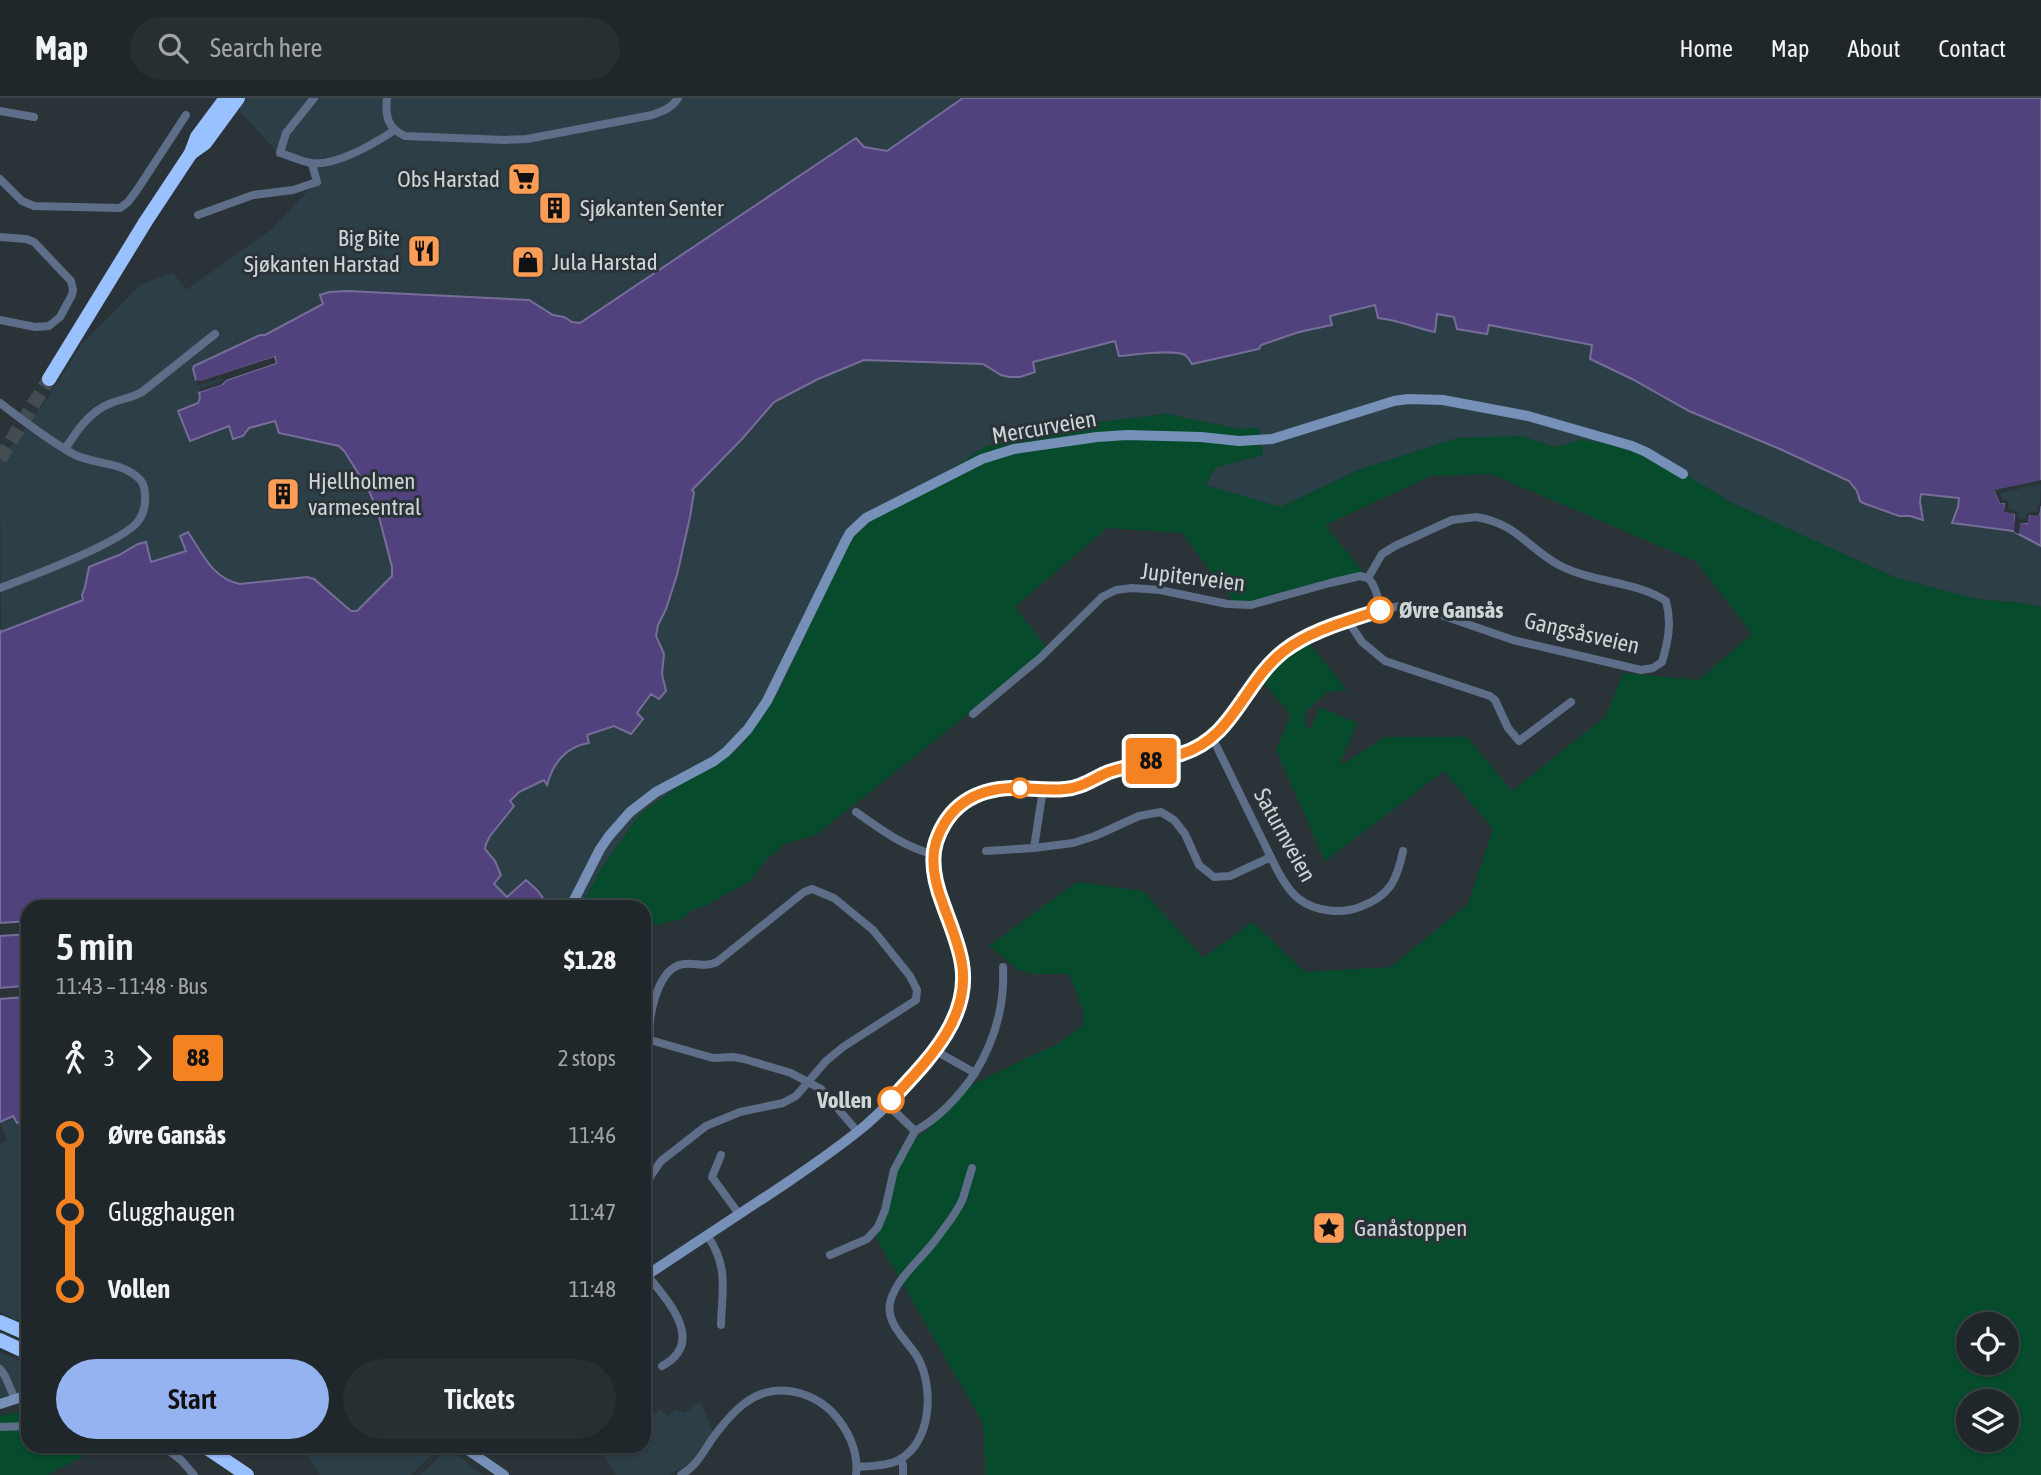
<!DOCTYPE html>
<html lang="en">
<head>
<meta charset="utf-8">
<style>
	body { margin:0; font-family:"Asap Condensed",sans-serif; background:#282f32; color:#f1f3f6; height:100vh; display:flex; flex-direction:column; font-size:26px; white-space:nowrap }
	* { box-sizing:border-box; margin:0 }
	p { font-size:23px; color:#a2a5a8 }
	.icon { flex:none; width:38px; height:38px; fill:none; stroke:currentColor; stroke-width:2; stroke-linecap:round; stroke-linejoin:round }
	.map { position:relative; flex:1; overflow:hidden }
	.sheet { position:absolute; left:21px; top:802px; width:630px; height:553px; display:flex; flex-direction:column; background:#20272a; border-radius:21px; box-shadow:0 2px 5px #0004,0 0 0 2px #3d4447 }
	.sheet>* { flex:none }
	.badge { padding:0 14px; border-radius:5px; font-size:24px; line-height:46px }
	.buttons { position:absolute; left:1956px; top:1214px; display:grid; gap:14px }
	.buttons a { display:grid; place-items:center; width:63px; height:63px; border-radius:50%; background:#20272a; box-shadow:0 2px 5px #0004,0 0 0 2px #3d4447; font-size:35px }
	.map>.badge { position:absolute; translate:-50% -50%; box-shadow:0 0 0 4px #fff }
	.legs { display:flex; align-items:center; gap:10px; height:77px; padding:0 35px; font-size:23px }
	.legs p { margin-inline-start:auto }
	.summary { display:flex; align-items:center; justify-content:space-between; height:119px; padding:0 35px }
	h1 { font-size:38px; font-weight:600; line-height:52px }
	.primary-button { display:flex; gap:14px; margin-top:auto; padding:14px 35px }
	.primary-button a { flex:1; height:80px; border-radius:42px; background:#95b2f1; color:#111; font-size:28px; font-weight:600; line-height:80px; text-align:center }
	.primary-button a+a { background:#282f32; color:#f1f3f6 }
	ul { padding:0 35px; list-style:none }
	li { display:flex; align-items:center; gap:24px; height:77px; font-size:26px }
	li i { display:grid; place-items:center; width:10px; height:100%; margin:0 9px; background:currentColor }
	li i::after { content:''; width:18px; height:18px; margin:-9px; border:5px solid; border-radius:50%; background:#20272a }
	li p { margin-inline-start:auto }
	li:first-child i { background:linear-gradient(#0000 50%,currentColor 0) }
	li:last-child i { background:linear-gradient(currentColor 50%,#0000 0) }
	header { display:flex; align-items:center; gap:42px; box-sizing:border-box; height:98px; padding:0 35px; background:#20272a; border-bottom:2px solid #3d4447 }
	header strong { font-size:33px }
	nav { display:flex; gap:38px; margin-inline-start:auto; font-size:24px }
	.search { width:490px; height:63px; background:#282f32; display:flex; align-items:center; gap:18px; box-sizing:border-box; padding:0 24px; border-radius:38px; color:#a2a5a8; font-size:26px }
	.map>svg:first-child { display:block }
</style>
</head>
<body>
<header>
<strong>Map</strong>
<div class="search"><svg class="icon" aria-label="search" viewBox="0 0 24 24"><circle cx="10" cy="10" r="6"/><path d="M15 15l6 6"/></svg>Search here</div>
<nav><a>Home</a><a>Map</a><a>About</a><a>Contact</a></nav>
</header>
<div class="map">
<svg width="2041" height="1377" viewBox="0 0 2041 1377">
	<rect width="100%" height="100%" fill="#2a3438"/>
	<g fill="#2d3f46">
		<path d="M239,0H963L886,53L864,49L855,41L580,225L572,224L564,218L553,217L529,202L348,193L329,194L320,197L324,205L265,238L260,237L233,250L200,284L275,258L276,265L226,282L223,286L199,294L200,303L198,305L178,313L229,328L234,340L249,330L275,323L279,335L330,345L339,348L344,354L369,393L377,411L392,469V478L389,482L357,513L347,511L344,506L298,479L240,486L229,484L214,472L208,464L186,453L151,464L148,449L138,446L119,457L89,469L85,489L82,497L84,502L1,534L0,363L46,302L81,247L141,186L173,175L186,192L272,131L315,85L317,61L276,53L240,13Z"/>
		<path d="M1376,207L1379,220L1396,221L1407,226L1435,234L1437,216L1454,219L1458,231L1487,236L1489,227L1593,247L1590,261L1632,281L1689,313L1780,351L1849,383L1857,393L1860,403L1878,412L1922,422L1921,395L1959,400L1953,425L2013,433L2041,448V509L2022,505L1975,501L1894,479L1730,404L1648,353L1581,342L1555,349L1521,338L1358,372L1281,409L1205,388L1216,369L1263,357L1258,330L1240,331L1166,316L1060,329L987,348L880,416L852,440L777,597L739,651L679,688L639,717L600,773L581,808H549L537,792L507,799L494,786L486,746L490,738L514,708L510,703L519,694L544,682L547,686L551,675L559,660L577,647L588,645L586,637L614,628L636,632L643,621L636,616L652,595L659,601L665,583L662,576L664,556L656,538L658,527L666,511L677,477L690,419L691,392L742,341L774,304L818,281L864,262L983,266L1001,277L1033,264L1116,243L1120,258L1168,255L1182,256L1188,259L1260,247L1299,234L1332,227L1329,218Z"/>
		<path d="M2041,383L2040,418L2027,425L2014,423L2004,413L1995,393Z"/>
		<path d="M13,1018L17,1025L28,1020V1227L0,1214V1047L7,1042L0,1024Z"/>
		<path d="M0,1254L28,1266V1291L0,1301Z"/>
		<path d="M700,1303L713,1333L688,1367L669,1377H616L598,1348H644V1309L654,1317L660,1311L668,1319L675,1312L685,1315Z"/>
		<path d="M299,1348H440L411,1377H320L312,1364Z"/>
		<path d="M448,1351L483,1377H420Z"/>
	</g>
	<g fill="#054b2c" fill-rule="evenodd">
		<path d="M1166,316L1240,331L1259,330L1263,357L1216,369L1205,387L1281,409L1358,372L1457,340L1521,338L1555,349L1581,342L1632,349L1648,353L1730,404L1894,479L1975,501L2022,505L2041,509V1377H986L983,1325L876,1140L897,1053L931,1030L928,1025L975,985L1059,945L1083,928L1084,914L1069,876H1034L1019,872L989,848L1077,784L1143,793L1203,860L1252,824L1305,874L1391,869L1468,806L1493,731L1444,673L1325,763L1276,652L1291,617L1258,578L1305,540L1347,592L1327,594L1306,613L1305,627L1310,632L1320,609L1357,625L1341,663L1343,666L1385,639H1467L1512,693L1606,618L1623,575L1699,582L1752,536L1697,464L1491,376L1431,378L1325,427L1364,475L1263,501L1235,506L1182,435L1107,430L1015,509L1048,552L816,737L784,746L765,763L749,784L705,808L692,812L682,821L648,829L644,832V808H581L600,773L639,717L679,688L739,651L777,597L852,440L880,416L987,348L1060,329ZM1969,1227H2007V1265H1969ZM1969,1304H2007V1342H1969Z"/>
		<path d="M28,1312V1348H103L47,1377H0V1318Z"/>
	</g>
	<g fill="#51427e" stroke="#766e99" stroke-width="2">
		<path d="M963,0H2041V383L1995,393L2000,404L2005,405V413L2015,415V423L2027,425L2029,416L2040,417L2041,408V448L2013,433L1952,425L1958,409L1959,400L1921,396L1920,404L1923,422L1910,418H1899L1863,405L1860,403L1857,393L1849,383L1780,351L1689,313L1632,281L1590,261L1592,247L1489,227L1487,236L1457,231L1454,219L1437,216L1435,234C1415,230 1399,222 1378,220L1375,207L1330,218L1332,227L1299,234L1261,247L1259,251L1192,266C1190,262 1189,260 1185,257C1173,251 1133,257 1119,258L1115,243L1033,264L1035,274L1020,279H1009L1001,277L983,266L864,262L818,281L774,304L742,341L692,392L694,394L690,419L677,477L666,511L658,527L656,538L664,556L662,576L666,593L659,601L651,596L637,615L643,621L631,636L614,628L587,637L589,645C565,649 553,665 547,687L544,682L519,694L510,703L514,708L490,738L486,746L485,751L495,763L501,777L494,786L507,799L526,782L537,792L549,808H28V823L0,825V532L1,534L83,502L82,497L85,489L89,469L119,457L138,446L146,444L151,464L186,453L180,438L188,434C202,455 213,481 240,486L307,479L314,481L351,513H357L392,478V469L377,411L369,393L345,354L339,348L279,335L275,323L249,330L243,338L233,341L229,328L190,343L178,313L198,305L200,300L199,294L223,286L226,282L276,265L275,259L200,284L196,282L193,271L194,268L260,237H265L323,206L320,197L329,194L348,193L529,202L553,217L564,219L572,224L580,225L856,40L864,49L887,53Z"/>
		<path d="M28,836V1020L17,1025L13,1018L0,1024V901L24,899L23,888L0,890V838Z"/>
	</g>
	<g fill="#2a3438">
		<path d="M274,259L276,265L226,282L221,287L199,294L198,291L221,283L223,280L200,287H197L196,281L200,283Z"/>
		<path d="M2041,382V386L2000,395L2002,401L2009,403L2008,410L2018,413V420L2025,421L2028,413L2037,414L2038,406L2041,404L2039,418L2029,417L2028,425H2020L2019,436L2014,434L2015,416L2004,414L2005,405H2000L1994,392Z"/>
	</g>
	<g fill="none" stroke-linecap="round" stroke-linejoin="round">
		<path stroke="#434c50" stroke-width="14" stroke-dasharray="14 7" stroke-linecap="butt" d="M0,361L49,281"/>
		<g stroke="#5e6e88" stroke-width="8">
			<path d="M314,0L286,35L280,55C290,58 302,64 312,65C336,68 375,45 395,32"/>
			<path d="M387,0C385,17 387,30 405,38L505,42L527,41L652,17C663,13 672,10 678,0"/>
			<path d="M0,13L34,19"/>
			<path d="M0,81L22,103L34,108L120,110L128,104L137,92L186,17"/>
			<path d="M198,117L253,97L293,92L317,84L312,66"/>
			<path d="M0,139L26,141L34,144L71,183L73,192L72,197L60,219L49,228L35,229L0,222"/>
			<path d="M0,305C24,323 49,343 75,357C95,366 119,364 136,378C142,382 145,389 145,396C146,404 144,415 139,422C126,443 27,480 0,490"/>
			<path d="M65,351C77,333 89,314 109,306C120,301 132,300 142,294L215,236"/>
			<path d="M1476,419C1518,426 1526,449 1559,467C1592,485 1637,483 1666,503C1672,524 1668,544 1662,564L1653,570L1641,572L1513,542L1421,510L1400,508L1380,512C1378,500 1376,488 1368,480L1382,456L1395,448L1452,422Z"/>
			<path d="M1348,523L1362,544L1385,563L1490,598L1495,602L1508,630L1519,643L1571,604"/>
			<path d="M973,616L1040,560L1102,499L1116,492L1132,490L1160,492L1227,506L1251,507L1330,485L1360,478L1368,480"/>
			<path d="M1213,641C1229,673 1244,705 1260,737C1270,756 1282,788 1299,801C1316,814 1342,816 1360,809C1390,798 1397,782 1403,753"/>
			<path d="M1043,691L1034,750L1073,745L1095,738L1139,718L1161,714L1174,722L1185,736L1199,767L1214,779L1230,778L1271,759"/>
			<path d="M856,714C880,731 904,749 933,756"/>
			<path d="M986,753L1034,750"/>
			<path d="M650,942L713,960L733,959L744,961L791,975L821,991L857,1033"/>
			<path d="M644,945L650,942C647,921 657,869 684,866C696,864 703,870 717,864L804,794L812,791L834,800L873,832L910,878L917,892L916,902L843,949L826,963L796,998L783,1005L740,1014L706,1028L661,1063L650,1079L644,1097"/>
			<path d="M934,952L975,975C995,942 1005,907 1003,869"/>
			<path d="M887,1006L915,1033C939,1020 960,997 975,975"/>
			<path d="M721,1057L712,1079L739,1116"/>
			<path d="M707,1137C729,1169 722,1190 721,1227"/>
			<path d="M830,1157L867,1141L878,1129L885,1112L894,1072L915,1033"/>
			<path d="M647,1177C667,1202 707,1244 662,1268"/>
			<path d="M0,1271L5,1278L15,1301"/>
			<path d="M0,1329L28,1328"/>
			<path d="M163,1348L181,1362L194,1377"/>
			<path d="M900,1361L903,1367V1377"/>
			<path d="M858,1369C871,1368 887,1368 899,1362C932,1343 934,1290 918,1260C908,1243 886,1227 890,1205C895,1182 919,1163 933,1145C942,1133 958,1114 963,1100C966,1090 969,1080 972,1070"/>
			<path d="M681,1377C696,1368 702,1356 712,1341C731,1315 754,1288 789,1293C805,1295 821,1303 832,1314C848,1331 859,1354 856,1377"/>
		</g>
		<g stroke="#7690b8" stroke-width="10">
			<path d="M571,808L600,751L609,738L630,714L656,694L714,663L726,654L748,631L767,603L845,444L850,435L866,420L982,361L1014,351L1097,339L1127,337L1201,339L1239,343L1272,341L1394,303L1408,301L1443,302L1528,318L1632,348L1646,354L1683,376"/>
			<path d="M644,1179C691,1148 738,1117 785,1086C813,1067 841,1048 867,1026C905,992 967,928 963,874C959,823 912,773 946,723C970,688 1003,690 1042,691C1051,691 1061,692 1070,691C1085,687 1096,678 1111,674C1136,665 1162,663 1187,654C1233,639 1247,583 1283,554C1310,532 1348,523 1380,512"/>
			<path d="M0,1306L28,1297"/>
			<path d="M462,1348L504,1377"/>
		</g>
		<g stroke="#99c0ff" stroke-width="14">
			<path d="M191,55L205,45L238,0"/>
			<path d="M49,281L146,123L191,55L197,39L226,0"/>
			<path d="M0,1224L28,1236"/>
			<path d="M0,1242L28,1255"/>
			<path d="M204,1348L247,1377"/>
		</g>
	</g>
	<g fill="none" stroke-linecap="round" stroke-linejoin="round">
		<defs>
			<path id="line-1" d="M891,1002C925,965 971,922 962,866C959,846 950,826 943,806C936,788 930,763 936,744C948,708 975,691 1012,690C1030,690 1048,693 1065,691C1082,690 1094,680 1109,674C1133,666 1157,663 1181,656C1234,640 1243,585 1284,553C1311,532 1348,523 1380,512"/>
		</defs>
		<use href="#line-1" stroke="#fff" stroke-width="16"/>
		<use href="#line-1" stroke="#f58220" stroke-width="10"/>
	</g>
	<defs>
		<symbol id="supermarket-square" viewBox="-11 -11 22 22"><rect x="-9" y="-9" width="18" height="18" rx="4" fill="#fd9c55" stroke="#2a3438"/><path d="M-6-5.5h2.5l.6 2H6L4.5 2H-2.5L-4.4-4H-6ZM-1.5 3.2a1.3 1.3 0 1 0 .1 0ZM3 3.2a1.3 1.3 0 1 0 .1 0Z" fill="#111"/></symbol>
		<symbol id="building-square" viewBox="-11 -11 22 22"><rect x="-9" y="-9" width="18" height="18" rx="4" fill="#fd9c55" stroke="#2a3438"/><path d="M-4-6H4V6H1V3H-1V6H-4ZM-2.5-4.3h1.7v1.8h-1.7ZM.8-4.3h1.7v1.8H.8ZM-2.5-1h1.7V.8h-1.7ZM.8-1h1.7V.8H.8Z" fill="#111"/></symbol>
		<symbol id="restaurant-square" viewBox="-11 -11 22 22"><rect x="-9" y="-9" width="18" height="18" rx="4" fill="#fd9c55" stroke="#2a3438"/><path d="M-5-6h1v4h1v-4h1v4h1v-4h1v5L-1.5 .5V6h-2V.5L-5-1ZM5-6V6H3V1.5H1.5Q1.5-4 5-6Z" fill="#111"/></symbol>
		<symbol id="shop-square" viewBox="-11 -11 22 22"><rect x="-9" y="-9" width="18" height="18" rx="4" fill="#fd9c55" stroke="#2a3438"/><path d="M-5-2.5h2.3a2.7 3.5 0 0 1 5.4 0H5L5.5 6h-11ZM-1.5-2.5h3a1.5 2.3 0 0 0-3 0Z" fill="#111"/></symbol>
		<symbol id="sight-square" viewBox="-11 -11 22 22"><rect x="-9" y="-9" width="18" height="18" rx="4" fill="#fd9c55" stroke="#2a3438"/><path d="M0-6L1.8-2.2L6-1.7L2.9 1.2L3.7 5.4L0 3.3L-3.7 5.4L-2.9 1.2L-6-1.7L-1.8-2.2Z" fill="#111"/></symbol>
	</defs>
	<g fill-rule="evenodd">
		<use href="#supermarket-square" x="505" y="62" width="38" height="38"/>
		<use href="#building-square" x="536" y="91" width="38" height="38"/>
		<use href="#restaurant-square" x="405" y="134" width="38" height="38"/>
		<use href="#shop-square" x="509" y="145" width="38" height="38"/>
		<use href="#building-square" x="264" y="377" width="38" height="38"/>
		<use href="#sight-square" x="1310" y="1111" width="38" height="38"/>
	</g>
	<g fill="#fff" stroke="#f58220" stroke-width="3.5">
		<circle cx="1380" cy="512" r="12"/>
		<circle cx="1020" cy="690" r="9"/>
		<circle cx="891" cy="1002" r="12"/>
	</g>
	<g text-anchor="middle" stroke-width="6" stroke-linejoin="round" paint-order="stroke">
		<g font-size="23" fill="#ced5d7" stroke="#2a3438" text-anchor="start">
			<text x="500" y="89" text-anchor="end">Obs Harstad</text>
			<text x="580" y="118">Sjøkanten Senter</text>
			<text x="400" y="148" text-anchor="end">Big Bite<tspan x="400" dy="26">Sjøkanten Harstad</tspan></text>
			<text x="552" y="172">Jula Harstad</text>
			<text x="308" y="391">Hjellholmen<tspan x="308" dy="26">varmesentral</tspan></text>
			<text x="1354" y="1138">Ganåstoppen</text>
		</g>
		<g font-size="23" fill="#ced5d7" stroke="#2a3438">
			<text transform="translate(1044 329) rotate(-10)" y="8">Mercurveien</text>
			<text transform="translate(1193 479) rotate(7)" y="8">Jupiterveien</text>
			<text transform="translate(1582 535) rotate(13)" y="8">Gangsåsveien</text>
			<text transform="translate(1285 737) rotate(61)" y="8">Saturnveien</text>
		</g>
		<g font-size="23" font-weight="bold" fill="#ced5d7" stroke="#2a3438" text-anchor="start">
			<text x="1399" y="520">Øvre Gansås</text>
			<text x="872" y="1010" text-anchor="end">Vollen</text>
		</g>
	</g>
</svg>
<div class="buttons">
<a><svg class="icon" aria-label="locate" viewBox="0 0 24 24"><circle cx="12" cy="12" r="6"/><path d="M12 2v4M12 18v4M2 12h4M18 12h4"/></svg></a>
<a><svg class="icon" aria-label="layers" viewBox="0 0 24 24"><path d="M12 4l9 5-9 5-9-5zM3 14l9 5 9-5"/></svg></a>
</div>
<b class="badge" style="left:1151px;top:663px;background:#f58220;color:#111">88</b>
<section class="sheet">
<div class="summary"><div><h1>5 min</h1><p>11:43 – 11:48 · Bus</p></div><b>$1.28</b></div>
<div class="legs"><svg class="icon" aria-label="walk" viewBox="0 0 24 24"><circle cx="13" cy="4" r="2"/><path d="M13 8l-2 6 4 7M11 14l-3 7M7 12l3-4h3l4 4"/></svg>3<svg class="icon" aria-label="forward" viewBox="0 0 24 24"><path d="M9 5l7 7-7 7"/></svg><b class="badge" style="background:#f58220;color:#111">88</b><p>2 stops</p></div>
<ul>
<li><i style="color:#f58220"></i><b>Øvre Gansås</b><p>11:46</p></li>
<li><i style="color:#f58220"></i><span>Glugghaugen</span><p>11:47</p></li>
<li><i style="color:#f58220"></i><b>Vollen</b><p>11:48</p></li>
</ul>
<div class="primary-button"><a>Start</a><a>Tickets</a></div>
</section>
</div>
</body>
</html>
